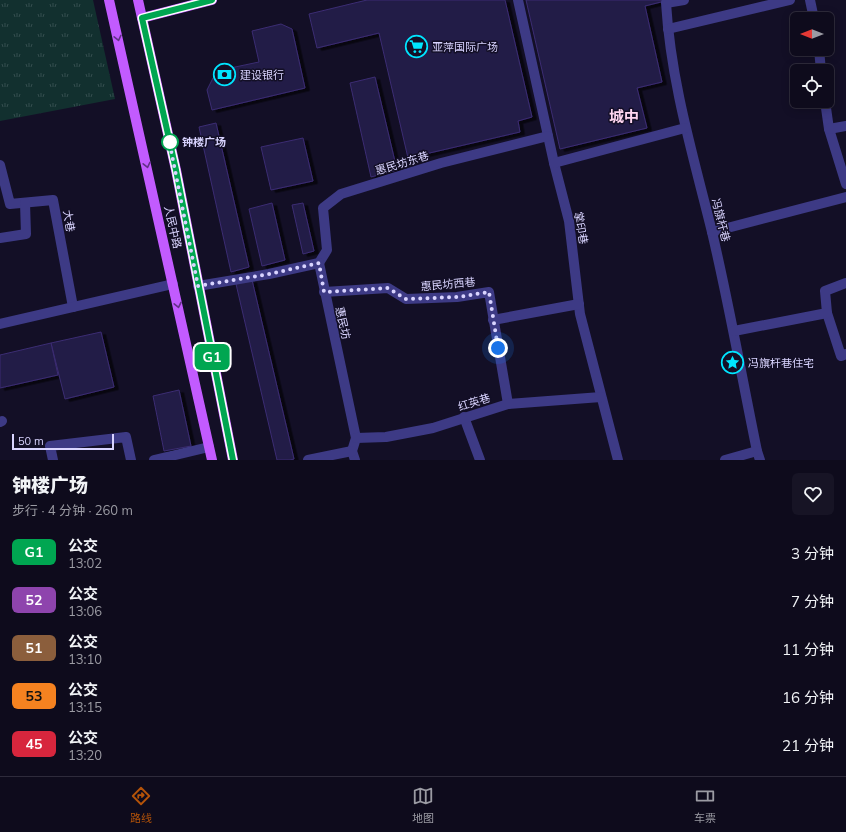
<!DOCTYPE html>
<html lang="zh">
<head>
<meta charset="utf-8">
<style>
	body { margin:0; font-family:Mulish,"Noto Sans SC",sans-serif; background:#171425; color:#f1f3f6; height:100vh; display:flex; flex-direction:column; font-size:15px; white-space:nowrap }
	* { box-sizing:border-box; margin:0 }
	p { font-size:13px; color:#9b9ba3 }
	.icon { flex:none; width:22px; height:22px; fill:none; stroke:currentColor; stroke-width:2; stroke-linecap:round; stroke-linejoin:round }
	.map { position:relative; height:460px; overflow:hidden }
	.panel { display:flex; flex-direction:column; background:#0e0b1c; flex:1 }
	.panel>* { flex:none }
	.badge { padding:0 8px; border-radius:6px; font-size:14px; line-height:26px }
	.needle { width:26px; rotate:270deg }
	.fabs { position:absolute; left:790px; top:12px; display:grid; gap:8px }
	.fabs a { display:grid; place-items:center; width:44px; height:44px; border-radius:6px; background:#0e0b1c; box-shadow:0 2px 10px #0003,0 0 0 1px #2e2b3b; font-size:20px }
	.scale { position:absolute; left:12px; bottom:10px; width:102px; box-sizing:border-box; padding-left:4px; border:2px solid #d9d4ff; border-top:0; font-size:11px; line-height:14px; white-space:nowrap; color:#d9d4ff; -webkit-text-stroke:3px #130f26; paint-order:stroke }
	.you { position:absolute; width:20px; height:20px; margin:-10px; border:3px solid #fff; border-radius:50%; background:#1a73e8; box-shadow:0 0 0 6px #1a73e833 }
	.map>.badge { position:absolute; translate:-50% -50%; box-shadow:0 0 0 2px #fff }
	.round { display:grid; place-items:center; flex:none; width:42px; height:42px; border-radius:6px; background:#171425 }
	.headline { display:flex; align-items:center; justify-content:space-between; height:68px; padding:0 12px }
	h1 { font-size:19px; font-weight:800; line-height:30px }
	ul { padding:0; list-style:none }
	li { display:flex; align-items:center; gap:12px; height:48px; padding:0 12px }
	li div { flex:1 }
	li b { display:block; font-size:15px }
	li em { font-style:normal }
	li .badge { min-width:44px; font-weight:700; text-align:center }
	.menu { display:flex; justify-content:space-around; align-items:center; height:56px; border-top:1px solid #2e2b3b; background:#0e0b1c; font-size:11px; color:#9b9ba3 }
	.menu a { display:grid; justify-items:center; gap:2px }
	.menu .on { color:#b45309 }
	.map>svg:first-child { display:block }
</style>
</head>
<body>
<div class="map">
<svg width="846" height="460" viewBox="0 0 846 460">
	<defs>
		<pattern id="grass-tufts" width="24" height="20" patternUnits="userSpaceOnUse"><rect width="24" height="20" fill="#12302f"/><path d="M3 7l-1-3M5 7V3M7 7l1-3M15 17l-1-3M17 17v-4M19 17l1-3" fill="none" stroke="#344d4e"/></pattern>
		<filter id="shadow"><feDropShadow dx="4.5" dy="2.5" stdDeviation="0" flood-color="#0009"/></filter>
	</defs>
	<rect width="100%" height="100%" fill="#130f26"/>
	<path fill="url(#grass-tufts)" d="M0,0H93L115,99L0,121Z"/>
	<g fill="#241b47" stroke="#3b2d73" filter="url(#shadow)">
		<path d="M367,0H505L532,117L518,121L520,132L408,158L379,33L317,48L309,14Z"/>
		<path d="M526,0H669L645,6L662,82L637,88L647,128L560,149Z"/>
		<path d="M281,24L292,29L305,88L212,110L207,90L213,78L221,70L259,62L252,31Z"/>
		<path d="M375,77L397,170L371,177L350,83Z"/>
		<path d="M216,123L249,267L231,272L199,127Z"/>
		<path d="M303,138L313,181L271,190L261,147Z"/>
		<path d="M272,203L285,260L262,266L249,209Z"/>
		<path d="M303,203L314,251L303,254L292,205Z"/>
		<path d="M252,280L294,459L290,460H277L236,284Z"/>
		<path d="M101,332L114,387L65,399L51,343Z"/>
		<path d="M51,343L58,375L0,388V355Z"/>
		<path d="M179,390L191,446L164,451L153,396Z"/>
	</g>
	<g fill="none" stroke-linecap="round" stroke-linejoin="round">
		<g stroke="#3d3a85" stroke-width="10">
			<path d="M518,0L554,163L569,221L580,314L618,460"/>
			<path d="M684,0L666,3C671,83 693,155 712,232C729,304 742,378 757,451L760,460"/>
			<path d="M810,0L814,19"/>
			<path d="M668,29L790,0"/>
			<path d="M819,49L821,71"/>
			<path d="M825,101L829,129L846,184"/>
			<path d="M829,129L846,126"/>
			<path d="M554,163L685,128"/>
			<path d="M0,165L10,204L53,200L73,307"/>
			<path d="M712,232L846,197"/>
			<path d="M0,238L26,234L25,203"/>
			<path d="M319,263L327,250L323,208L341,194L441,163L548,136"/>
			<path d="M319,263L356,438L352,451L355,460"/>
			<path d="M198,286L269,274L319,263"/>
			<path d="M324,292L388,288L406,299L457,297L489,292L508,404"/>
			<path d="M827,313L841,356L846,354"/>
			<path d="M493,320L579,304"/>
			<path d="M0,324L173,284"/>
			<path d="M734,331L827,313L825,291L846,283"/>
			<path d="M464,417L480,460"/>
			<path d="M0,422L2,421"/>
			<path d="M356,438L386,437L433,428L508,404L601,397"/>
			<path d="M53,460L50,446L126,437L131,460"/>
			<path d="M154,460L209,447"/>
			<path d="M308,460L352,451"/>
			<path d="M725,460L757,451"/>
		</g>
		<g stroke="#c25bff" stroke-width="10">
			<path d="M109,0L212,460"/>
			<path d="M138,0L176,170L233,460"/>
			<path d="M142,18L212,0"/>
		</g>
	</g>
	<defs><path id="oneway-chevron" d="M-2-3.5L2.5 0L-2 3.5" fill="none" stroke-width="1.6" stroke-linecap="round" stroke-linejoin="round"/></defs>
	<g stroke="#623188">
		<use href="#oneway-chevron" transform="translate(118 38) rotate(77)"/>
		<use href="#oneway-chevron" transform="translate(147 165) rotate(77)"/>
		<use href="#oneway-chevron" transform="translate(178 305) rotate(78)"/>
	</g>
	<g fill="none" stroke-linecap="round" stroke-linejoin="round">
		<defs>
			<path id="line" d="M212,0L142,18L176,170L233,460"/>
		</defs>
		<use href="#line" stroke="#fff" stroke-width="9"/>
		<use href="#line" stroke="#00a651" stroke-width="6"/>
		<path stroke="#d9d4ff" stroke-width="4" stroke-dasharray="0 7.2" d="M170,142L169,140L198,286L269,274L319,263L324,292L388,288L406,299L458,297L489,292L498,348"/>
	</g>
	<defs>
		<symbol id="supermarket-ring" viewBox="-11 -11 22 22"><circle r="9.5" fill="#130f26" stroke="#00e5ff" stroke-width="1.5"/><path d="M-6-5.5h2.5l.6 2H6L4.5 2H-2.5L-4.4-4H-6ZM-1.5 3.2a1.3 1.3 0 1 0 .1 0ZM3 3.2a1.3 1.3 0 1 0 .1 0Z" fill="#00e5ff"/></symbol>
		<symbol id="bank-ring" viewBox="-11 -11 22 22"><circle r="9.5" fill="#130f26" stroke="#00e5ff" stroke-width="1.5"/><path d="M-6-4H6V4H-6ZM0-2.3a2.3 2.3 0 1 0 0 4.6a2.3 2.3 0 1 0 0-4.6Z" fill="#00e5ff"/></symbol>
		<symbol id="sight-ring" viewBox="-11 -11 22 22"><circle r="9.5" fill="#130f26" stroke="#00e5ff" stroke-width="1.5"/><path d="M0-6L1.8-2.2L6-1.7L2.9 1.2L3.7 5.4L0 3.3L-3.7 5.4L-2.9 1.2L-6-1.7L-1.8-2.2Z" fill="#00e5ff"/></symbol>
	</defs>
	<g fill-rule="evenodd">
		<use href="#supermarket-ring" x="404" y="34" width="25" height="25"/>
		<use href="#bank-ring" x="212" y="62" width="25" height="25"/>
		<use href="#sight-ring" x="720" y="350" width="25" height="25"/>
	</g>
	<circle fill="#fff" stroke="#00a651" stroke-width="2" cx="170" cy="142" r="8"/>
	<g text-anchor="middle" stroke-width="3" stroke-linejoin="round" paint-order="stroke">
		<g font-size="11" fill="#d9d4ff" stroke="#130f26" text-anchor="start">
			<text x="432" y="51">亚萍国际广场</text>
			<text x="240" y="79">建设银行</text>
			<text x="748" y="367">冯旗杆巷住宅</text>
		</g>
		<g font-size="11" font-weight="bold" fill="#d9d4ff" stroke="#130f26" text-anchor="start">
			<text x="182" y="146">钟楼广场</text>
		</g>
		<g font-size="11" fill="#d9d4ff" stroke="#130f26">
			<text transform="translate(402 163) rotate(-17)" y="4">惠民坊东巷</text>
			<text transform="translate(721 220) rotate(76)" y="4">冯旗杆巷</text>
			<text transform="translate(69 221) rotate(80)" y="4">大巷</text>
			<text transform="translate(173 227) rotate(77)" y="4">人民中路</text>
			<text transform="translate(581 228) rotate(80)" y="4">掌印巷</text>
			<text transform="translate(448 284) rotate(-5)" y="4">惠民坊西巷</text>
			<text transform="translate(343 323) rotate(77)" y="4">惠民坊</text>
			<text transform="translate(474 402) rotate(-17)" y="4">红英巷</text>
		</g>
		<g font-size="15" font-weight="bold" fill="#ffd6f0" stroke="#130f26">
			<text x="624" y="122">城中</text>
		</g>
	</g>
</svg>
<div class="fabs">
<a><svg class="needle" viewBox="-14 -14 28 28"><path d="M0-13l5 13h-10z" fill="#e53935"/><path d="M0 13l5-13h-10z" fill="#9b9ba3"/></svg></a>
<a><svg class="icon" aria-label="locate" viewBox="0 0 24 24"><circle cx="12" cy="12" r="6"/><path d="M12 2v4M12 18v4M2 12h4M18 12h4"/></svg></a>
</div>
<div class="scale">50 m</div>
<div class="you" style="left:498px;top:348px"></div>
<b class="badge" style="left:212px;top:357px;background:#00a651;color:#fff">G1</b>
</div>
<section class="panel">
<div class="headline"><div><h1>钟楼广场</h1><p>步行 · 4 分钟 · 260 m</p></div><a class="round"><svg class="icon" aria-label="heart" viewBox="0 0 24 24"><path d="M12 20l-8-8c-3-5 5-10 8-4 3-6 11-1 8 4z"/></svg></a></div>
<ul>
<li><span class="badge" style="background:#00a651;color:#fff">G1</span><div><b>公交</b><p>13:02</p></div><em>3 分钟</em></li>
<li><span class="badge" style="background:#8e44ad;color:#fff">52</span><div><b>公交</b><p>13:06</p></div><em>7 分钟</em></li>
<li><span class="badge" style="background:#8b5e3c;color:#fff">51</span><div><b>公交</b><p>13:10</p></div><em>11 分钟</em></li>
<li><span class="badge" style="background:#f58220;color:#111">53</span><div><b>公交</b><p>13:15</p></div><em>16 分钟</em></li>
<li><span class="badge" style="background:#d7263d;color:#fff">45</span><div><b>公交</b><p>13:20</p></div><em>21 分钟</em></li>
</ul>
</section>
<nav class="menu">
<a class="on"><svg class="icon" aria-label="directions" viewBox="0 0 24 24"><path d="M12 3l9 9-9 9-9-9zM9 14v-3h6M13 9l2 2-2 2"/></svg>路线</a>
<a><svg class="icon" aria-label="map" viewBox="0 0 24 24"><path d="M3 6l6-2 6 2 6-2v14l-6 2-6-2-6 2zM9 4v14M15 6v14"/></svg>地图</a>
<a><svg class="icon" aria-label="tickets" viewBox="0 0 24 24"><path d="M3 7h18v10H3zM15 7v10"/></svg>车票</a>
</nav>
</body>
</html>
